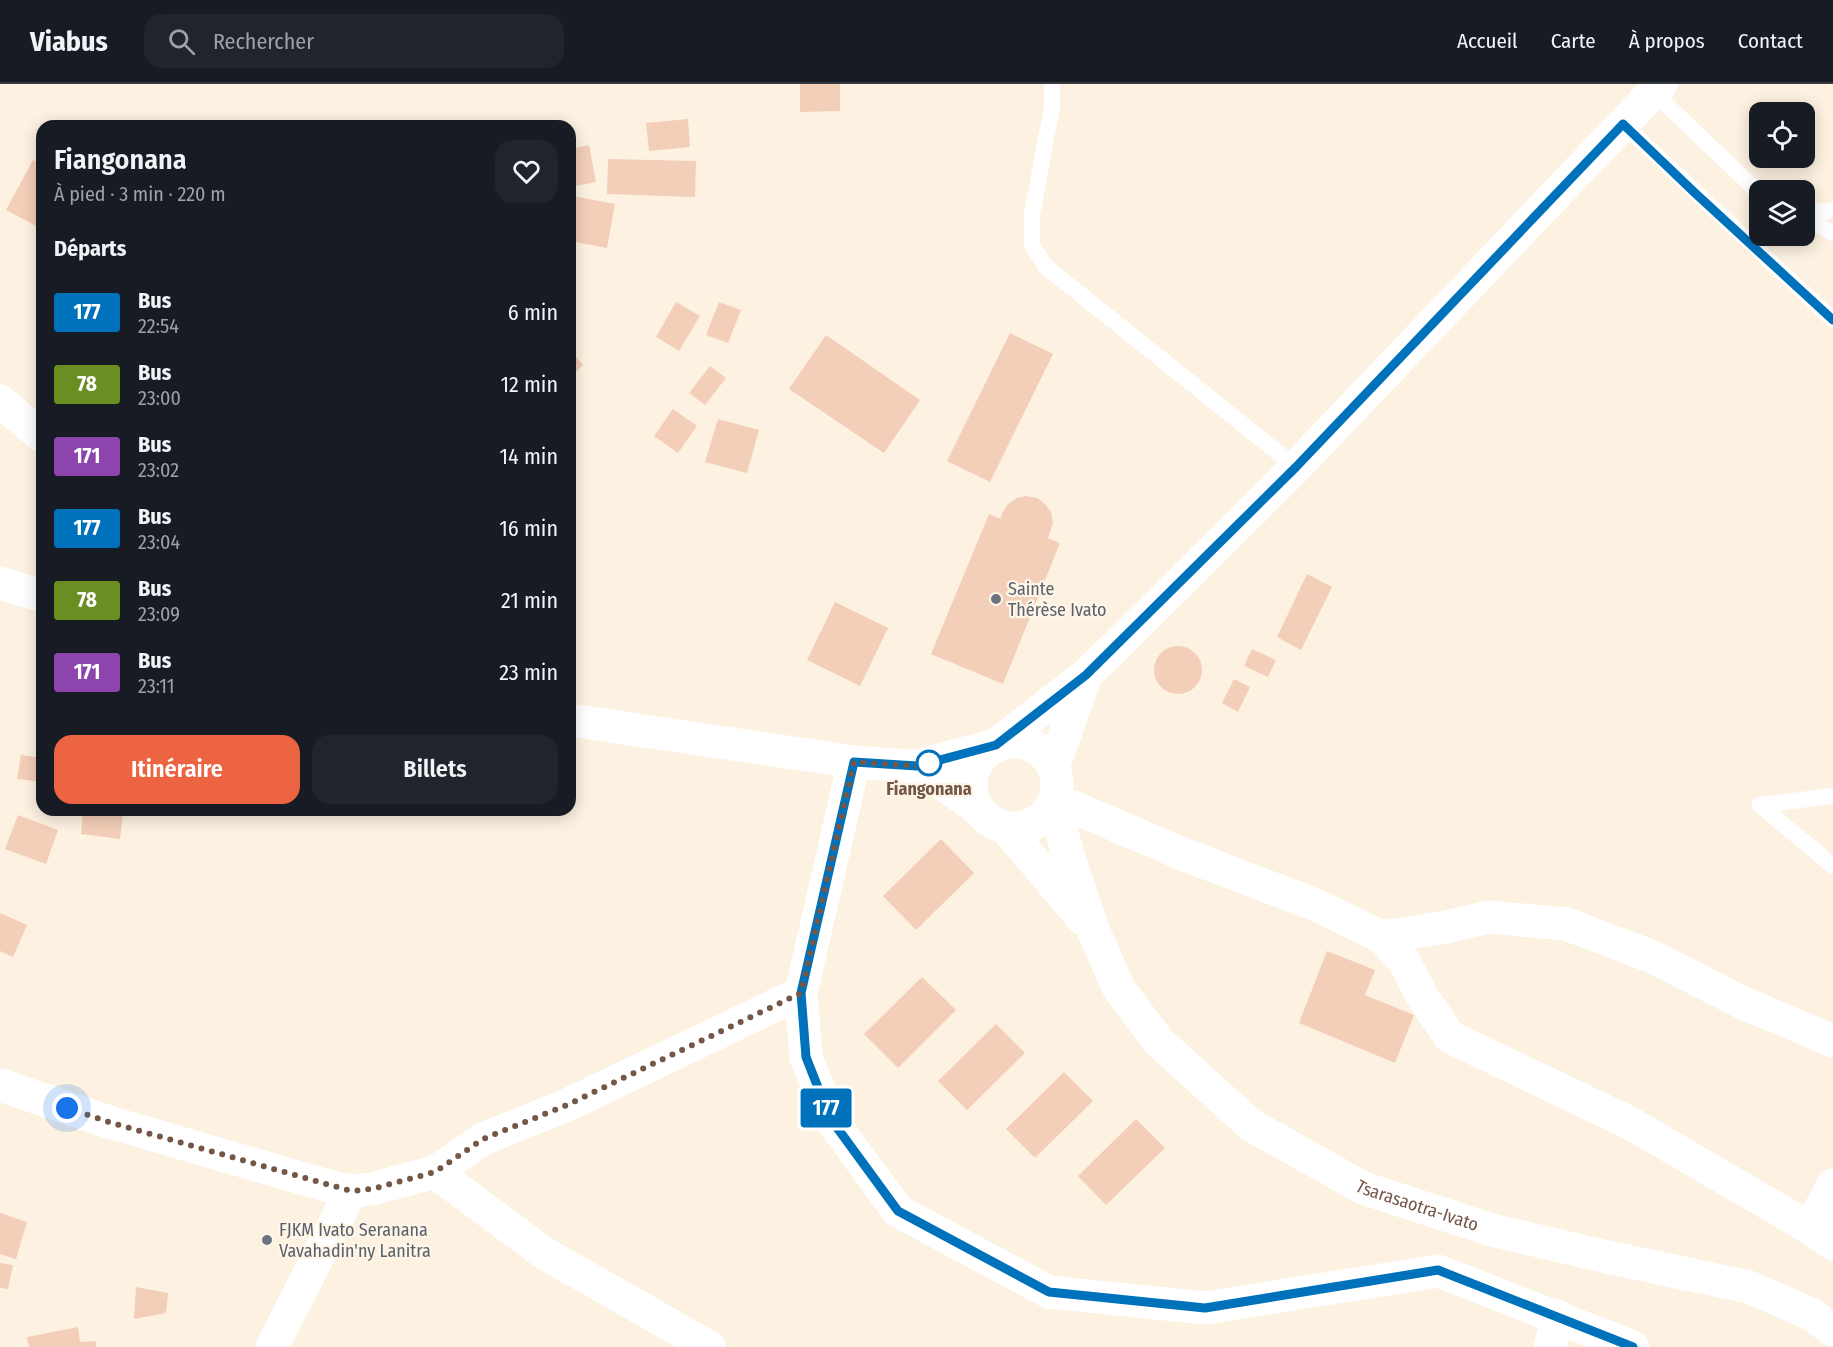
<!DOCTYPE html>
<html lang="fr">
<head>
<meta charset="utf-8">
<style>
	body { margin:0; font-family:"Fira Sans Condensed",sans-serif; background:#20242c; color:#f1f3f6; height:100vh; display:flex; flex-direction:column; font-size:22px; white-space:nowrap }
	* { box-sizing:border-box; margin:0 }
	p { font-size:20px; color:#9ea1a6 }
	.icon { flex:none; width:33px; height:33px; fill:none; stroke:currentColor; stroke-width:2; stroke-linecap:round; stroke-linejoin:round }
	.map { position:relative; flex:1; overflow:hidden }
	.details { position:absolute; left:36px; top:36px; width:540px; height:696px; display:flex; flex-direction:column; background:#171b24; border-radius:18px; box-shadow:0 3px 15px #0003 }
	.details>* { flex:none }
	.badge { padding:0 12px; border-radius:4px; font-size:21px; line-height:39px }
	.tools { position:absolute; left:1749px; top:18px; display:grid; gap:12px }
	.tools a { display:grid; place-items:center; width:66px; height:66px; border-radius:12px; background:#171b24; box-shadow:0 3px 15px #0003; font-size:30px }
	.you { position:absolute; width:30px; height:30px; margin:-15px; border:4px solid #fff; border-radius:50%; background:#1a73e8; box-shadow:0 0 0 9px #1a73e833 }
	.map>.badge { position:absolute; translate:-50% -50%; box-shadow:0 0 0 3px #fff }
	h2 { padding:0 18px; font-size:22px; line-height:54px }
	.round { display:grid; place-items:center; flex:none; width:63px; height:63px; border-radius:18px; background:#20242c }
	.summary { display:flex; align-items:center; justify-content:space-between; height:102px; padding:0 18px }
	h1 { font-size:28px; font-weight:600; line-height:45px }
	.primary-button { display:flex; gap:12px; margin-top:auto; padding:12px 18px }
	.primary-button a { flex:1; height:69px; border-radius:18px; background:#ec6441; color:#fff; font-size:24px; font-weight:600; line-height:69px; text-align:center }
	.primary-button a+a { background:#20242c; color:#f1f3f6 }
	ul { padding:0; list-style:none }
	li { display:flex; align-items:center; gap:18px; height:72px; padding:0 18px }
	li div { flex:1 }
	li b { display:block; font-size:22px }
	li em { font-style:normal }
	li .badge { min-width:66px; font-weight:700; text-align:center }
	header { display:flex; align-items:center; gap:36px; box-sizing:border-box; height:84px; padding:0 30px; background:#171b24; border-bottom:2px solid #363941 }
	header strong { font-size:28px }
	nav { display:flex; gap:33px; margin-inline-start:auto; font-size:21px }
	.search { width:420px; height:54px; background:#20242c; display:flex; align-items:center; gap:15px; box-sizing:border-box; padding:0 21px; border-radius:18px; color:#9ea1a6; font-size:22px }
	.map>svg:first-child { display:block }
</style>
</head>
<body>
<header>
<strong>Viabus</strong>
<div class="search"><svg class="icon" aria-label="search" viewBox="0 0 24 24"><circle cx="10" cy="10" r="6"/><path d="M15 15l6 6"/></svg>Rechercher</div>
<nav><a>Accueil</a><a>Carte</a><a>À propos</a><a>Contact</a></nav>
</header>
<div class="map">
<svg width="1833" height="1263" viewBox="0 0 1833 1263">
	<rect width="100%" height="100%" fill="#fdf2e1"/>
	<g fill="#f3ceb8">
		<path d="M800,0H840V27L800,28Z"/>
		<path d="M688,35L690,63L649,67L646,39Z"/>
		<path d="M589,61L596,98L570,103V65Z"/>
		<path d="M608,75L696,77L695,113L607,110Z"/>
		<path d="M33,76L42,82V145L6,126Z"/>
		<path d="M573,112L615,120L607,164L570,157V130Z"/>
		<path d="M676,218L700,232L679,267L656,253Z"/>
		<path d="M719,218L741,226L728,259L706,251Z"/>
		<path d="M1010,249L1053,270L990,398L947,377Z"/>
		<path d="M826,251L920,316L884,369L789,305Z"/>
		<path d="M570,266L583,281L570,294Z"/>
		<path d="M710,282L726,294L705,321L689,309Z"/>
		<path d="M673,325L697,342L678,369L654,352Z"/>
		<path d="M718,335L759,346L747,389L705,378Z"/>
		<path d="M1026,412L1037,414L1045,420L1051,428L1053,439L1048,454L1060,459L1003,600L931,570L989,430L1001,435L1002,429L1008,420L1017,414Z"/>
		<path d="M1307,490L1332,503L1301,566L1277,553Z"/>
		<path d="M835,518L888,544L860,602L807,576Z"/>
		<circle cx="1178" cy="586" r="24"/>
		<path d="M1252,565L1276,576L1268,593L1244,582Z"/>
		<path d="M1234,595L1250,603L1238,628L1222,619Z"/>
		<path d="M21,671L42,674V698L17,695Z"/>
		<path d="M83,726L123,729L120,755L81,750Z"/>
		<path d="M18,731L58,746L46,780L5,765Z"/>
		<path d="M941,755L974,789L916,846L883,812Z"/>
		<path d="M0,829L27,841L13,873L0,867Z"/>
		<path d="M1327,867L1375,886L1365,911L1414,931L1395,979L1299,939Z"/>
		<path d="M922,893L956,926L898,984L864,950Z"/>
		<path d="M996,940L1025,969L967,1026L938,997Z"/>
		<path d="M1064,988L1093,1017L1035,1074L1006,1045Z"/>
		<path d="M1136,1035L1165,1064L1106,1121L1078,1092Z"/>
		<path d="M0,1129L27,1138L16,1175L0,1170Z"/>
		<path d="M0,1179L13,1181L8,1205L0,1204Z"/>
		<path d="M136,1203L168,1209L166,1229L134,1235Z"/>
		<path d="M78,1243L80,1258L96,1257V1263H29L27,1253Z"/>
	</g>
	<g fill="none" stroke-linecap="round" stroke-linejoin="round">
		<g stroke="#fff" stroke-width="16">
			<path d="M1052,0V23L1032,130V161L1045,182L1296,383"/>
			<path d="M1653,8L1753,103L1760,106"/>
			<path d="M1623,40L1833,236"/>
			<path d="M1804,124L1824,128L1833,126"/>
			<path d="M1804,134L1833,149"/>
			<path d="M1760,721L1833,782"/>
			<path d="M1760,721L1833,712"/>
		</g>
		<g stroke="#fff" stroke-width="33">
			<path d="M0,499L42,512"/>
			<path d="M854,678L801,909L806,973L830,1034L898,1127L1049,1208L1205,1224L1438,1187L1633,1263"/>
			<path d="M1055,719L1073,723L1185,771L1316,821L1382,853L1446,843L1489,833L1566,840L1653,873L1741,918L1833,957"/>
			<path d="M1382,853L1404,877L1422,912L1450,953L1630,1039L1810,1144"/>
			<path d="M0,1001L112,1039L325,1101L351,1107L372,1105L435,1088L483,1055L567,1021L801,909"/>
			<path d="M435,1088L544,1169L709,1263"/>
			<path d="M1833,1101L1810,1144L1833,1160"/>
			<path d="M272,1263L351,1107"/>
			<path d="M1550,1263L1558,1232"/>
		</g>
		<g stroke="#fff" stroke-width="33">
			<path d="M0,317L42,352"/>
			<path d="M570,636L854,678L908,682H917L996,661"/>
			<path d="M917,682L977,724"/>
		</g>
		<g stroke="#fff" stroke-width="33">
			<circle cx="1014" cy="701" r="43"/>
			<path d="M996,661L1086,591L1118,560L1296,383L1661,0"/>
			<path d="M1054,681L1086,591"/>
			<path id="s1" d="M1055,719L1067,768L1094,848L1119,905L1159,958L1251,1041L1363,1104L1492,1146L1607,1173L1749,1203L1811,1230L1833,1246"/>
			<path d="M1006,744L1083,835"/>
		</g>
	</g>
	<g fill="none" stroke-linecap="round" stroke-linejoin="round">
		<defs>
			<path id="line" d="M1633,1263L1438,1186L1205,1224L1049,1208L898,1127L830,1034L806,973L801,909L854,678L917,682L996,661L1086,591L1296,383L1623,40L1695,109L1833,236"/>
		</defs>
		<use href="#line" stroke="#fff" stroke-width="14"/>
		<use href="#line" stroke="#0072bc" stroke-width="9"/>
		<path stroke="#755747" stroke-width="6" stroke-dasharray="0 10.8" d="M67,1024L112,1039L351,1107L372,1105L435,1088L483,1055L567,1021L801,909L854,678L917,682L937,677L929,679"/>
	</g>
	<g fill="#6b7280" stroke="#fff6e8" stroke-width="2">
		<circle cx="996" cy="515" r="6"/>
		<circle cx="267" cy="1156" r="6"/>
	</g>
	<circle fill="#fff" stroke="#0072bc" stroke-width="3" cx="929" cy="679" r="12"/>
	<g text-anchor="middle" stroke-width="4.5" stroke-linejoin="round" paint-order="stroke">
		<g font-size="18" fill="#5b616d" stroke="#fff6e8" text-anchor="start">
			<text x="1008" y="511">Sainte<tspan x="1008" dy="21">Thérèse Ivato</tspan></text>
			<text x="279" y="1152">FJKM Ivato Seranana<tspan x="279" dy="21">Vavahadin'ny Lanitra</tspan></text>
		</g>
		<g font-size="18" font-weight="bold" fill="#755747" stroke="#fff6e8">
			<text x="929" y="711">Fiangonana</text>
		</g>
		<g font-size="18" fill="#755747" stroke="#fff6e8">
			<text dy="6" stroke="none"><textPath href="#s1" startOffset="573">Tsarasaotra-Ivato</textPath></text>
		</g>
	</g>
</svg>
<div class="tools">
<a><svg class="icon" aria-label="locate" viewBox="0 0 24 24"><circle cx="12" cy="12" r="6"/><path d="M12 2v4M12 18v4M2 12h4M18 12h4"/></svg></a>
<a><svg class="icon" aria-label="layers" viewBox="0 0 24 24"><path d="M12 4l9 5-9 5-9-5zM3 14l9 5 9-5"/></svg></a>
</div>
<div class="you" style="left:67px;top:1024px"></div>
<b class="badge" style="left:826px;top:1024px;background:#0072bc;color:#fff">177</b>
<section class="details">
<div class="summary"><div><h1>Fiangonana</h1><p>À pied · 3 min · 220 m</p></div><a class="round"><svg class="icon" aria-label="heart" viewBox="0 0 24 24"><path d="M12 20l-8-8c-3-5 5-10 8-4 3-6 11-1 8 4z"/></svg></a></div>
<h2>Départs</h2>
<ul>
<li><span class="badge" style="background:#0072bc;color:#fff">177</span><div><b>Bus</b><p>22:54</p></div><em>6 min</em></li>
<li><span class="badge" style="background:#6b8e23;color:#fff">78</span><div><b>Bus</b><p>23:00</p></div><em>12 min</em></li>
<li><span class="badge" style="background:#8e44ad;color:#fff">171</span><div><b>Bus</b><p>23:02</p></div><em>14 min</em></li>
<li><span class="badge" style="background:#0072bc;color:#fff">177</span><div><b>Bus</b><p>23:04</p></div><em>16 min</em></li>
<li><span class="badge" style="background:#6b8e23;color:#fff">78</span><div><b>Bus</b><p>23:09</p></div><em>21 min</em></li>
<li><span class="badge" style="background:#8e44ad;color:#fff">171</span><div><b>Bus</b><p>23:11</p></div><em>23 min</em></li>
</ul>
<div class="primary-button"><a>Itinéraire</a><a>Billets</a></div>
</section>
</div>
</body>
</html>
